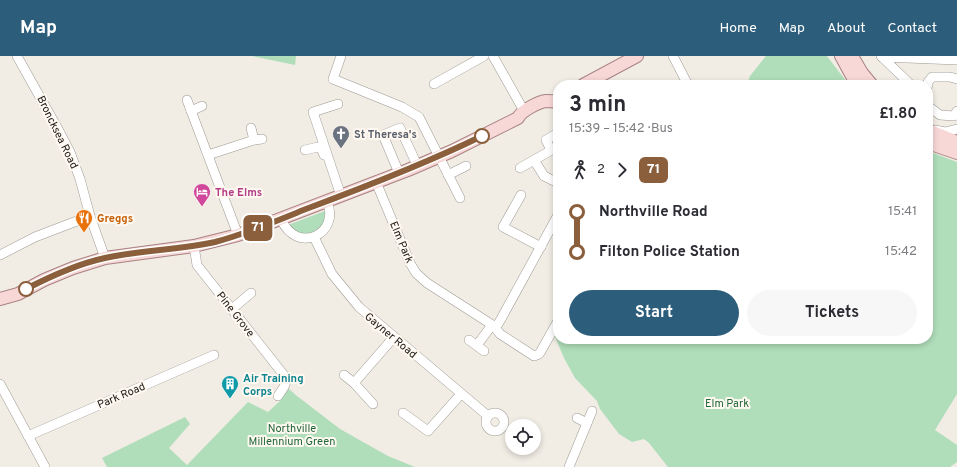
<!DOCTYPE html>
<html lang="en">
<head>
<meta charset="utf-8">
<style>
	body { margin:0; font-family:Overpass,sans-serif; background:#f7f7f7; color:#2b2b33; height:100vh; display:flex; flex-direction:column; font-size:15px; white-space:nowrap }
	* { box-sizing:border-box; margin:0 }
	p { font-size:13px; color:#7c7c81 }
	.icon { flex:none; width:22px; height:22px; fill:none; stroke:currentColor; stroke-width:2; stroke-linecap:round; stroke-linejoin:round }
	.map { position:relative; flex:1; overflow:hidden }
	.side { position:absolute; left:553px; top:24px; width:380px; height:264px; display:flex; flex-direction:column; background:#fff; border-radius:16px; box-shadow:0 2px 6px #0003 }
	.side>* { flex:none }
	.badge { padding:0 8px; border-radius:6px; font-size:14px; line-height:26px }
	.fabs { position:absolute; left:505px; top:363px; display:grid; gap:8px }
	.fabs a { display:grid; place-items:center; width:36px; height:36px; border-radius:50%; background:#fff; box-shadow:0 2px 6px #0003; font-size:20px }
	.map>.badge { position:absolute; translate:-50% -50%; box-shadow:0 0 0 2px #fff }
	.legs { display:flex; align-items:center; gap:6px; height:44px; padding:0 16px; font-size:13px }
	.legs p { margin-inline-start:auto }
	.head { display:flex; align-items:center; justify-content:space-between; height:68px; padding:0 16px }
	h1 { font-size:22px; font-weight:700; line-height:30px }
	.cta { display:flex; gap:8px; margin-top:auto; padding:8px 16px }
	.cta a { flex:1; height:46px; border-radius:24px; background:#2c5d7b; color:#fff; font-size:16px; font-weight:700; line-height:46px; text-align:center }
	.cta a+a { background:#f7f7f7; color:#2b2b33 }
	ul { padding:0 16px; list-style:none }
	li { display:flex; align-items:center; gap:14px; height:40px; font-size:15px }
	li i { display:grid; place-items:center; width:6px; height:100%; margin:0 5px; background:currentColor }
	li i::after { content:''; width:10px; height:10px; margin:-5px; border:3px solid; border-radius:50%; background:#fff }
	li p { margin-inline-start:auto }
	li:first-child i { background:linear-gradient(#0000 50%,currentColor 0) }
	li:last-child i { background:linear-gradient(currentColor 50%,#0000 0) }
	header { display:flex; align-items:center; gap:24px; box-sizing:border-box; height:56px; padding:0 20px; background:#2c5d7b; color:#fff }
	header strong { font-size:19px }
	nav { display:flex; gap:22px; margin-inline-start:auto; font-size:14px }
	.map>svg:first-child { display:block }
</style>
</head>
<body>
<header>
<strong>Map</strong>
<nav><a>Home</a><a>Map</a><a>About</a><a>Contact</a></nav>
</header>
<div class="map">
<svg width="957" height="411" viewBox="0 0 957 411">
	<rect width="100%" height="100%" fill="#f1ece4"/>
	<g fill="#b0debb">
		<path d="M252,0H296L295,9Z"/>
		<path d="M766,0H827L849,29H747L750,20Z"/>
		<path d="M928,95L957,106V338L935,374L957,389V406L950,411H668L649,387L644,383L632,386L619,378L600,353L597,345L575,322L564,302L553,276L558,268V283H928Z"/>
		<path d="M325,155L324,168L313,177L301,180L288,169Z"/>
		<path d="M287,333H289L297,340L340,373L388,400L415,411H107L102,402L185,361L190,368L169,392L187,409L248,346L268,356L281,344Z"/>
	</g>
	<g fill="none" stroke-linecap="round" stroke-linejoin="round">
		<defs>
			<g id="minor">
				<path d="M17,0L59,75L70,96L80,123L90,160L105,202"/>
				<path d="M341,0L333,23L402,51L419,61L460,142"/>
				<path d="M493,0L524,55"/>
				<path d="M673,0L688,29"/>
				<path d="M881,0L911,29"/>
				<path d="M882,1L957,4"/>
				<path d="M434,28L484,0"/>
				<path d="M928,29V26L932,21H950L957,23"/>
				<path d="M928,43V50L940,59L954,60L957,55"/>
				<path d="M187,44L238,179"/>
				<path d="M338,48L313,56L341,140"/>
				<path d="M191,55L202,50"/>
				<path d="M251,72L254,84"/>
				<path d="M935,74L945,76L957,73"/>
				<path d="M558,77L546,84L550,92V95L534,104L544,120L558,127"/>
				<path d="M305,94L318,91L321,92L324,99"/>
				<path d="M208,99L254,84L262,83"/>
				<path d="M520,112L534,104"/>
				<path d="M399,117L383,79L400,72L417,109"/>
				<path d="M448,119L466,110"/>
				<path d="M376,126L410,207L416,217L427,227L494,270L498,268L501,263L558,159"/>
				<path d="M521,139L503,171L541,191"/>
				<path d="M281,163C297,200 341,177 327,146"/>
				<path d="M314,181L332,218L359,251L488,360"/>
				<path d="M194,190L197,209L287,323L284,331L278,340"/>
				<path d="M0,199L35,181L90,160"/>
				<path d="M232,253L251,237"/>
				<path d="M494,270L500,278L534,300L539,298L541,295L558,265"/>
				<path d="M469,284L484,295"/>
				<path d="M477,289L492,269"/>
				<path d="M344,319L354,327"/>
				<path d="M0,328L45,411"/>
				<path d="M373,348L354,327L394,281"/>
				<path d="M403,357L428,375L461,338"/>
				<circle cx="495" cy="366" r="9"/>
				<path d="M577,362L587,367"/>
				<path d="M28,380L214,299"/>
				<path d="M569,411L592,355"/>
			</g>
			<g id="major">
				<path d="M841,0L853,22L858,29"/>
				<path d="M852,0L862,17L872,29"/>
				<path d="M583,29L637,0"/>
				<path d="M928,74L957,86"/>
				<path d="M928,87L957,97"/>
				<path d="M0,243L18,238L44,224L73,212L105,202L194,190L238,179L408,114L452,95L518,62C521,55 538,46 546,45C549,45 554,45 557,46"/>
			</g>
		</defs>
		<use href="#minor" stroke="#9f9a93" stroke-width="10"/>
		<use href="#major" stroke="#a88383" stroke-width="14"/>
		<use href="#minor" stroke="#fff" stroke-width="9"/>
		<use href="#major" stroke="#f8d7d7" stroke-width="12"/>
	</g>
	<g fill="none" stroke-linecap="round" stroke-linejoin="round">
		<defs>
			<path id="line-1" d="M26,233C51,220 77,208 105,202C141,194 179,194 215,186C246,178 276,165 306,153C365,131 425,108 482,80"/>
		</defs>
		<use href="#line-1" stroke="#fff" stroke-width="9"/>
		<use href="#line-1" stroke="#8b5e3c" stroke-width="6"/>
	</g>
	<defs>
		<symbol id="church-pin" viewBox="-11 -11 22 30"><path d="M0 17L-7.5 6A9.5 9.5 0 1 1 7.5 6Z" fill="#6b7280" stroke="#fff9f1"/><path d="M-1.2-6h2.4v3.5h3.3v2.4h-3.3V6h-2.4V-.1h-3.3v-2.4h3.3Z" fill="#fff"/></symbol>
		<symbol id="hotel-pin" viewBox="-11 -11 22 30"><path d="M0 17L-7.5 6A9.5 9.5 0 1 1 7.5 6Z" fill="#d1479c" stroke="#fff9f1"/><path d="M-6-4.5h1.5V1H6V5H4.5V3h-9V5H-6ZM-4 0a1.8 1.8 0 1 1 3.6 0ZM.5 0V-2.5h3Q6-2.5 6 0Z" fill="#fff"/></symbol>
		<symbol id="restaurant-pin" viewBox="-11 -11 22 30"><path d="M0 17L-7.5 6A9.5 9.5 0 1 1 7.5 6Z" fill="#e8710a" stroke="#fff9f1"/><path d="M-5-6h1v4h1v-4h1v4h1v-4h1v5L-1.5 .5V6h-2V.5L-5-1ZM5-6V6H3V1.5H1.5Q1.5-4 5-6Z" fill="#fff"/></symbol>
		<symbol id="building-pin" viewBox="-11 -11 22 30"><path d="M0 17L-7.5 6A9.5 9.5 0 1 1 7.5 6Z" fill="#0f9aa8" stroke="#fff9f1"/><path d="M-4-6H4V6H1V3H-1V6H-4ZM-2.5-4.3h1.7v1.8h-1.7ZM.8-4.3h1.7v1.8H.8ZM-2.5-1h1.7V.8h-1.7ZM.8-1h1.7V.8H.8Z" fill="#fff"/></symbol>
	</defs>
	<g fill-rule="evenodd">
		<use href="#church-pin" x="331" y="68" width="20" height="27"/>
		<use href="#hotel-pin" x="192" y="126" width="20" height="27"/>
		<use href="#restaurant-pin" x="74" y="152" width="20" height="27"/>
		<use href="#building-pin" x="220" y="318" width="20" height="27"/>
	</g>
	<g fill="#fff" stroke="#8b5e3c" stroke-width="2">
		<circle cx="482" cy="80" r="7"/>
		<circle cx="26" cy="233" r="7"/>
	</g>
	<g text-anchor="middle" stroke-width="4" stroke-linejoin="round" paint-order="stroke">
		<g font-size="11" fill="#1b1916" stroke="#fff9f1">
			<text transform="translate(58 76) rotate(64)" y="4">Broncksea Road</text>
			<text transform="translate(402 186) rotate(67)" y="4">Elm Park</text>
			<text transform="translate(236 258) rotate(52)" y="4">Pine Grove</text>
			<text transform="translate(391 279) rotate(40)" y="4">Gayner Road</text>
			<text transform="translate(121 339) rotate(-23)" y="4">Park Road</text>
		</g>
		<g font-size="11" font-weight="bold" fill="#5b616d" stroke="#fff9f1" text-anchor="start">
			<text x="354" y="82">St Theresa's</text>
		</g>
		<g font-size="11" font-weight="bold" fill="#b23c85" stroke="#fff9f1" text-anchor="start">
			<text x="215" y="140">The Elms</text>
		</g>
		<g font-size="11" font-weight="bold" fill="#c56008" stroke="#fff9f1" text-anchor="start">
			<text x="97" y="166">Greggs</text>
		</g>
		<g font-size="11" font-weight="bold" fill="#0d838f" stroke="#fff9f1" text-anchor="start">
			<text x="243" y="326">Air Training<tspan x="243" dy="13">Corps</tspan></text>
		</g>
		<g font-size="11" fill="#206639" stroke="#fff9f1">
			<text x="727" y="351">Elm Park</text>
			<text x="292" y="376">Northville<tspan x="292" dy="13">Millennium Green</tspan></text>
		</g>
	</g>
</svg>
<div class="fabs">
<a><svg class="icon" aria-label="locate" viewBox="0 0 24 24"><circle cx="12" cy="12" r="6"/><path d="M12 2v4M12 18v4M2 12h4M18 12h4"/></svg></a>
</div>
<b class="badge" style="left:258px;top:172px;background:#8b5e3c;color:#fff">71</b>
<section class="side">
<div class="head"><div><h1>3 min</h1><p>15:39 – 15:42 · Bus</p></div><b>£1.80</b></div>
<div class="legs"><svg class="icon" aria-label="walk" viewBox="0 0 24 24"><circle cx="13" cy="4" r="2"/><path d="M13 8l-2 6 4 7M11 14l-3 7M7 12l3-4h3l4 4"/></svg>2<svg class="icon" aria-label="forward" viewBox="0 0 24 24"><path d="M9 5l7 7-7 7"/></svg><b class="badge" style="background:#8b5e3c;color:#fff">71</b></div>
<ul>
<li><i style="color:#8b5e3c"></i><b>Northville Road</b><p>15:41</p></li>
<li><i style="color:#8b5e3c"></i><b>Filton Police Station</b><p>15:42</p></li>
</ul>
<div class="cta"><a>Start</a><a>Tickets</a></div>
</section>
</div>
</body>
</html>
